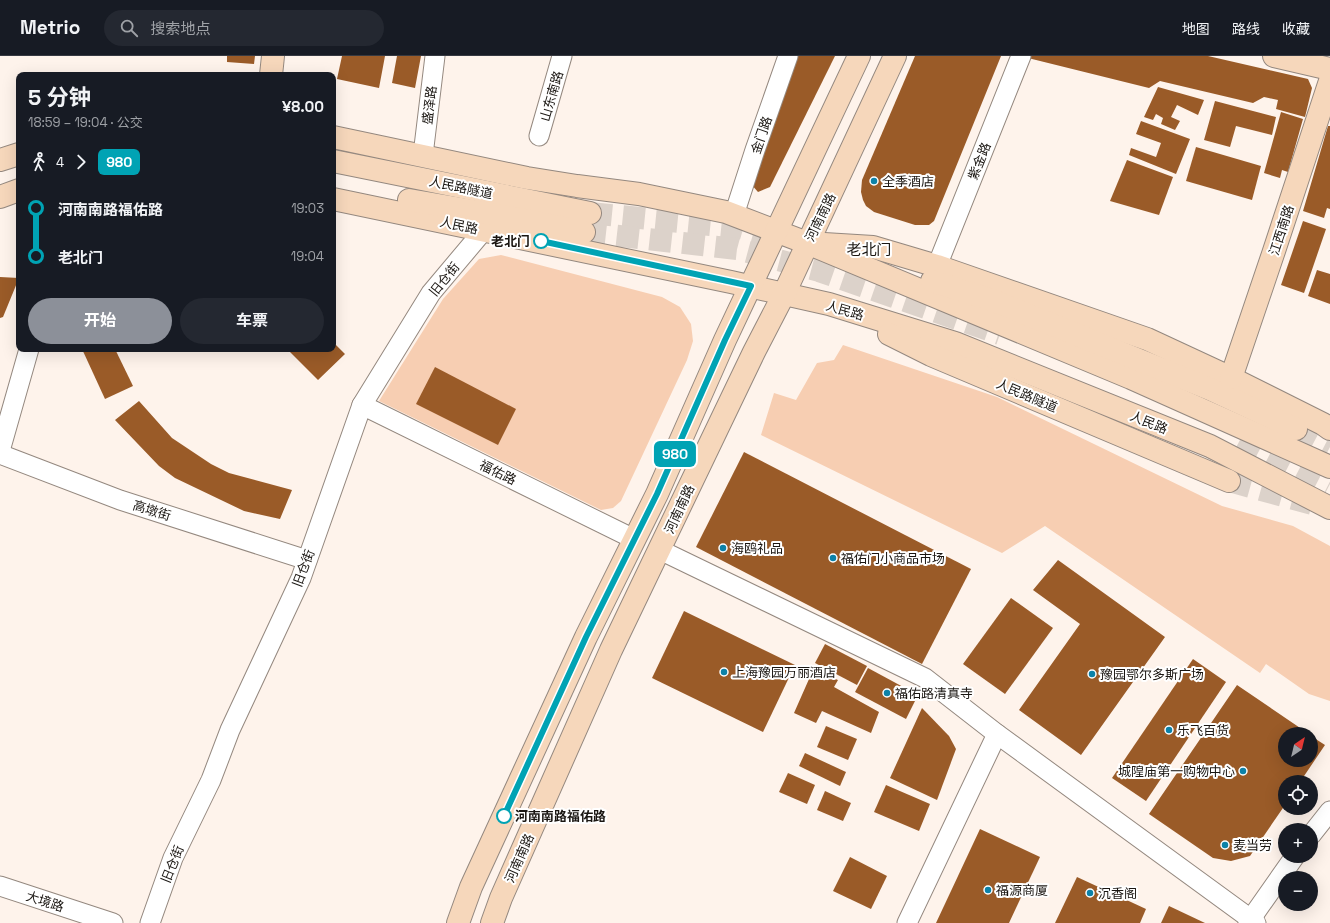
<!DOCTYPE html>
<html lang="zh">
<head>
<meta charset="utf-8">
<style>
	body { margin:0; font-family:"Space Grotesk","Noto Sans SC",sans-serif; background:#242831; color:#f1f3f6; height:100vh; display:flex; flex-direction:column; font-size:15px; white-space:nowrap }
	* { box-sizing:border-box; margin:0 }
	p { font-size:13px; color:#9ea1a6 }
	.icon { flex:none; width:22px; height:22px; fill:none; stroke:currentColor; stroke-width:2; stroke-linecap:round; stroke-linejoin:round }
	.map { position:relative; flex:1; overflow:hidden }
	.panel { position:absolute; left:16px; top:16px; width:320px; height:280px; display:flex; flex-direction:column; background:#171b24; border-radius:8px; box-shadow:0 4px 16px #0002 }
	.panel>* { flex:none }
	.badge { padding:0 8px; border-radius:6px; font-size:14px; line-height:26px }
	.needle { width:26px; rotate:35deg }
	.controls { position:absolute; left:1278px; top:671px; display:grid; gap:8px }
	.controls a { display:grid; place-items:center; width:40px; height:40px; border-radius:50%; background:#171b24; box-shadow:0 4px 16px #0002; font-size:20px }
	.map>.badge { position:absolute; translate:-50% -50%; box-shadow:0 0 0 2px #fff }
	.legs { display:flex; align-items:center; gap:6px; height:44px; padding:0 12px; font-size:13px }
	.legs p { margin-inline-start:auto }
	.overview { display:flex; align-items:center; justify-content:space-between; height:68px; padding:0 12px }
	h1 { font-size:22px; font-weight:700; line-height:30px }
	.button { display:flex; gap:8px; margin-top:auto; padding:8px 12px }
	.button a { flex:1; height:46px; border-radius:24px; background:#8c9099; color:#fff; font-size:16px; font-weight:700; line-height:46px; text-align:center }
	.button a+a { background:#242831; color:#f1f3f6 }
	ul { padding:0 12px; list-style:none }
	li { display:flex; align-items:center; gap:14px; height:48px; font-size:15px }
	li i { display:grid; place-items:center; width:6px; height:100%; margin:0 5px; background:currentColor }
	li i::after { content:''; width:10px; height:10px; margin:-5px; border:3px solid; border-radius:50%; background:#171b24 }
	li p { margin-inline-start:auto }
	li:first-child i { background:linear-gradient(#0000 50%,currentColor 0) }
	li:last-child i { background:linear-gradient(currentColor 50%,#0000 0) }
	header { display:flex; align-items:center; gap:24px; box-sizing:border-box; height:56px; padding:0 20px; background:#171b24; border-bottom:1px solid #363941 }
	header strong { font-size:19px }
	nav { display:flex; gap:22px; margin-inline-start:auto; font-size:14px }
	.search { width:280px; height:36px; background:#242831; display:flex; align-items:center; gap:10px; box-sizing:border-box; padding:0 14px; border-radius:22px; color:#9ea1a6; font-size:15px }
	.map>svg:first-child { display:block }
</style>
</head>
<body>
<header>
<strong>Metrio</strong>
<div class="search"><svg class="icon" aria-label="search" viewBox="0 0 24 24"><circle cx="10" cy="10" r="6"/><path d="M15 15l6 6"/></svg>搜索地点</div>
<nav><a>地图</a><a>路线</a><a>收藏</a></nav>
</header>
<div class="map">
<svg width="1330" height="867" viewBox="0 0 1330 867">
	<rect width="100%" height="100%" fill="#fef3eb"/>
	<g fill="#f7ceb2">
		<path d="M501,199L662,241L680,251L691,268L693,285L687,304L621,445L613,452L601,454L379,345L443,243L479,203Z"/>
		<path d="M843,289L997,341L1222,450L1293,470L1330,490V645L1309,638L1266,608L1260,617L1045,470L1002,497L761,379L774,337L796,344L817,307L834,304Z"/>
	</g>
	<g fill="#9a5b28">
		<path d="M227,0H255L254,8L227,6Z"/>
		<path d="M342,0H385L379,32L337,23Z"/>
		<path d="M397,0H421L415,32L392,27Z"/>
		<path d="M798,0H835L770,131L758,136L751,128Z"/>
		<path d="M915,0H1001L934,165L929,169H915L874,156L866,150L863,144L861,136L862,124Z"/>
		<path d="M1029,0H1208L1308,23L1312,32L1305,61L1276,53L1278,44L1264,41L1253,47L1160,25L1149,32L1028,2Z"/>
		<path d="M1158,31L1204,44L1198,59L1177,49L1171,61L1180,65L1175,74L1161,68L1163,62L1156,58L1153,64L1144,61Z"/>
		<path d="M1215,45L1276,61L1272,79L1236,70L1230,91L1204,84Z"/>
		<path d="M1281,56L1303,63L1288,116L1282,114L1280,122L1264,117Z"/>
		<path d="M1141,65L1190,83L1176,118L1129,99L1131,92L1156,101L1161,87L1136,78Z"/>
		<path d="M1328,70H1330V153L1327,152L1324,162L1303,155Z"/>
		<path d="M1196,91L1261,110L1252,144L1186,125Z"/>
		<path d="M1127,104L1173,121L1159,159L1110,145Z"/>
		<path d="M1303,165L1326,173L1304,237L1281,229Z"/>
		<path d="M1317,214L1330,218V248L1308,240Z"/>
		<path d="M0,221L19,222L3,261L0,262Z"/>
		<path d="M333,286L345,298L318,324L287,293H333Z"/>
		<path d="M82,293H115L133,330L105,343Z"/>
		<path d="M435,311L516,353L498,389L416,348Z"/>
		<path d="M139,345L172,382L211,408L229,417L292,434L280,463L244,455L175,422L159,410L115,364Z"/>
		<path d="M744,396L971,513L922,608L696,491Z"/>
		<path d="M1058,504L1165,581L1081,699L1019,654L1080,568L1033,534Z"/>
		<path d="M1011,542L1053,572L1005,638L963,608Z"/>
		<path d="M684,555L795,609L763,676L652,622Z"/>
		<path d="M825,588L867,610L857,629L815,607Z"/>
		<path d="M1193,603L1226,626L1146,745L1112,722Z"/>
		<path d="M868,612L918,639L906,663L855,636Z"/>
		<path d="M813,614L838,624L834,631L879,656L871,677L822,655L816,667L794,657Z"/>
		<path d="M1237,629L1309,678H1285V704H1311V680L1325,689L1300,726H1285V749L1250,800L1231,805L1213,802L1149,758Z"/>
		<path d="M922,652L949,680L956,693L937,744L890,722Z"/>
		<path d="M826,670L857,683L848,704L817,691Z"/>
		<path d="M805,697L846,716L840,730L799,710Z"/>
		<path d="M788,717L815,729L807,748L779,736Z"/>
		<path d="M886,729L930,748L919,775L874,756Z"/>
		<path d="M825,735L851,747L843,765L817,754Z"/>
		<path d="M980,773L1040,801L1009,867H936Z"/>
		<path d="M850,801L887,820L871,853L833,835Z"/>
		<path d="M1077,821L1146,853L1140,867H1055Z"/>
		<path d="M1169,850L1205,867H1161Z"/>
	</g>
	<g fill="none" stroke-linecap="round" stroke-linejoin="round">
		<g stroke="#dcd2ca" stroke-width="22" stroke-dasharray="22 11" stroke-linecap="butt">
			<path d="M590,157L740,172L764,179"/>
			<path d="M584,176L737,193L819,215L1000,278"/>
			<path d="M1296,373L1330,391"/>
			<path d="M1241,382L1330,428"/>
			<path d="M1229,425L1312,448"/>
		</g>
		<defs>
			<g id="street">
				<path d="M539,80L562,0"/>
				<path d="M423,99L435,0"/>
				<path d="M734,159L755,94L788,0"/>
				<path d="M937,210L1021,0"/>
				<path d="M362,349L634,483"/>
				<path d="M0,395L29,293"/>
				<path d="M0,398L120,444L307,504"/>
				<path d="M660,494L925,622L997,678L1256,867"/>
				<path d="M1311,779L1330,755"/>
				<path d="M0,830L113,867"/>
				<path d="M150,867L173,802L211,724L230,674L301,522L362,349L431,237L484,174"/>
				<path d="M907,867L997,678"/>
				<path d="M1248,867L1295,800"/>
			</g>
			<g id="secondary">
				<path d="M1274,0L1330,13"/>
				<path d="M271,19L273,0"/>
				<path d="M333,81L527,122L577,130L639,138L726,156L807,187L1131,322L1330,411"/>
				<path d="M0,104L19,98"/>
				<path d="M333,105L590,157"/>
				<path d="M0,141L19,134"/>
				<path d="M333,143L731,226L829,248L955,287L1210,390L1330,452"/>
				<path d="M409,144L525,164L584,176"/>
				<path d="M824,188L873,191L937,210L1147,283L1231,322L1323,368L1330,373"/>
				<path d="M932,225L992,244L1210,333L1296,373"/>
				<path d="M889,278L931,299L1229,425"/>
				<path d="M1231,322L1273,198L1330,25"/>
				<path d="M458,867L471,831L586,581L657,438L725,284L859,0"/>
				<path d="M492,867L501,842L611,594L754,296L784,238L895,0"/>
			</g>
		</defs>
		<use href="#street" stroke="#94887f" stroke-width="21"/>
		<use href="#secondary" stroke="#94887f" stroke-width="24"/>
		<use href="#street" stroke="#fff" stroke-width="19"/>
		<use href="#secondary" stroke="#f6d7bb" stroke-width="22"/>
	</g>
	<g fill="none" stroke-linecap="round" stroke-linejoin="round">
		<defs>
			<path id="line-1" d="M504,760L586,581L657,438L725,284L751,230L541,185"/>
		</defs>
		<use href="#line-1" stroke="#fff" stroke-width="9"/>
		<use href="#line-1" stroke="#00a3b4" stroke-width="6"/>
	</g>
	<g fill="#0c82a8" stroke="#fff" stroke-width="1.5">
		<circle cx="874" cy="125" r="4"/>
		<circle cx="723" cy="492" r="4"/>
		<circle cx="833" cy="502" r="4"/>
		<circle cx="724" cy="616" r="4"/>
		<circle cx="1092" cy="618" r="4"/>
		<circle cx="887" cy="637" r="4"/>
		<circle cx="1169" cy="674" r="4"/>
		<circle cx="1243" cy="715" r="4"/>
		<circle cx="1225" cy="789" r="4"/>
		<circle cx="988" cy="834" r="4"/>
		<circle cx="1090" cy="837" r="4"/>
	</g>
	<g fill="#fff" stroke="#00a3b4" stroke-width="2">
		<circle cx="541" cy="185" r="7"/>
		<circle cx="504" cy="760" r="7"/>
	</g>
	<g text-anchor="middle" stroke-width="4" stroke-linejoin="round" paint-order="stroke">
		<g font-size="13" fill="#1a1612" stroke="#fff">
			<text transform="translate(551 40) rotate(-74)" y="5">山东南路</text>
			<text transform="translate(429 49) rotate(-83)" y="5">盛泽路</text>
			<text transform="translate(761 79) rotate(-71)" y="5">金门路</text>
			<text transform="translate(979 105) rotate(-68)" y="5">紫金路</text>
			<text transform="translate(461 131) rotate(12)" y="5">人民路隧道</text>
			<text transform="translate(820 161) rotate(-64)" y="5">河南南路</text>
			<text transform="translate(459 169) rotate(12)" y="5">人民路</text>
			<text transform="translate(1281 174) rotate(-72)" y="5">江西南路</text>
			<text transform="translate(444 223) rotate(-51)" y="5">旧仓街</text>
			<text transform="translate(845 254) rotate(16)" y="5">人民路</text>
			<text transform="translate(1027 339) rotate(23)" y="5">人民路隧道</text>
			<text transform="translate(1149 366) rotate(22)" y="5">人民路</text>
			<text transform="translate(498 416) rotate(26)" y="5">福佑路</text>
			<text transform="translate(679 453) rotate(-65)" y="5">河南南路</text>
			<text transform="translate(152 454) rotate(17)" y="5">高墩街</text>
			<text transform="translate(303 512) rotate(-69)" y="5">旧仓街</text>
			<text transform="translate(519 802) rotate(-66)" y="5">河南南路</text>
			<text transform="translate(172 808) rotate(-68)" y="5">旧仓街</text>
			<text transform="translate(45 845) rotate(18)" y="5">大境路</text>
		</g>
		<g font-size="13" fill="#1a1612" stroke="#fff" text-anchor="start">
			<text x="882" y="130">全季酒店</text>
			<text x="731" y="497">海鸥礼品</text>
			<text x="841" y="507">福佑门小商品市场</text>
			<text x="732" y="621">上海豫园万丽酒店</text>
			<text x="1100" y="623">豫园鄂尔多斯广场</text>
			<text x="895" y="642">福佑路清真寺</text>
			<text x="1177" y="679">乐飞百货</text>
			<text x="1235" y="720" text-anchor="end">城隍庙第一购物中心</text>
			<text x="1233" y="794">麦当劳</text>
			<text x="996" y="839">福源商厦</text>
			<text x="1098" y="842">沉香阁</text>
		</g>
		<g font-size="13" font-weight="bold" fill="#1a1612" stroke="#fff" text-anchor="end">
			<text x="530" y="190">老北门</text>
			<text x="515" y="765" text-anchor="start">河南南路福佑路</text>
		</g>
		<g font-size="15" fill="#1a1612" stroke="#fff">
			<text x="869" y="199">老北门</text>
		</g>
	</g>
</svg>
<div class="controls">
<a><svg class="needle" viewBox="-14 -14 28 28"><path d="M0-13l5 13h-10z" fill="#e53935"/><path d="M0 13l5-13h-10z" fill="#9ea1a6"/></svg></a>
<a><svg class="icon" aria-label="locate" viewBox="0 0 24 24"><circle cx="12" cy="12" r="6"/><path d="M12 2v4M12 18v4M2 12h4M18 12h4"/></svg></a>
<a>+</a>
<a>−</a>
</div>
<b class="badge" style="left:675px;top:398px;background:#00a3b4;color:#fff">980</b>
<section class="panel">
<div class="overview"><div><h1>5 分钟</h1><p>18:59 – 19:04 · 公交</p></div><b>¥8.00</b></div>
<div class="legs"><svg class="icon" aria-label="walk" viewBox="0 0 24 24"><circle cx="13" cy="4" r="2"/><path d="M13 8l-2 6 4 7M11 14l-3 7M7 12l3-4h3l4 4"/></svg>4<svg class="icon" aria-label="forward" viewBox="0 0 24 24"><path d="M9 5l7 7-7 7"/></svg><b class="badge" style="background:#00a3b4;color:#fff">980</b></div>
<ul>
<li><i style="color:#00a3b4"></i><b>河南南路福佑路</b><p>19:03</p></li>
<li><i style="color:#00a3b4"></i><b>老北门</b><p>19:04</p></li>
</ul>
<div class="button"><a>开始</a><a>车票</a></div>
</section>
</div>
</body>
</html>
